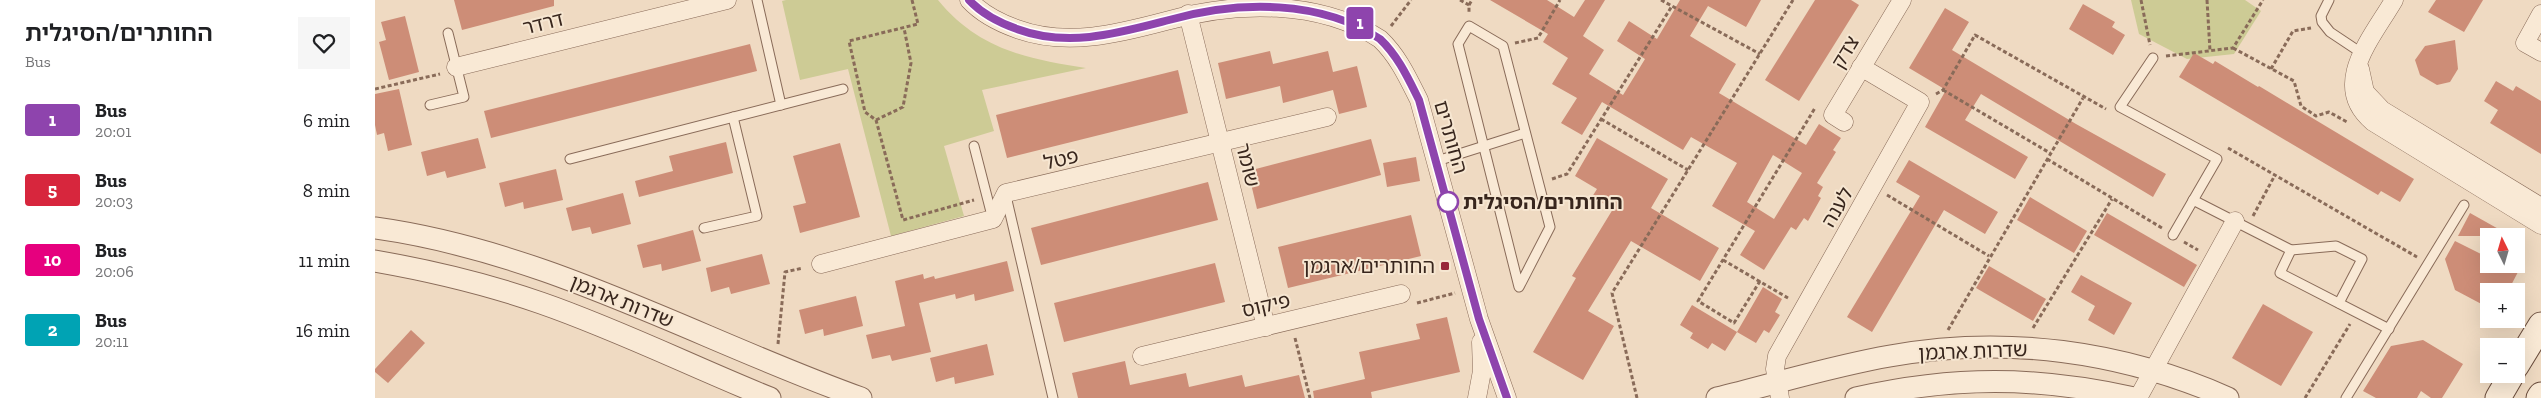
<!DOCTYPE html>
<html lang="en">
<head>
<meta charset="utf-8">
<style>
	body { margin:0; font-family:"Zilla Slab","Noto Sans Hebrew",serif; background:#f6f6f6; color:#202124; height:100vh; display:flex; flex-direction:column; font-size:19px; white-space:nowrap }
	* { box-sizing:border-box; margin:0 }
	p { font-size:16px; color:#757577 }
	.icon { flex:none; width:28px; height:28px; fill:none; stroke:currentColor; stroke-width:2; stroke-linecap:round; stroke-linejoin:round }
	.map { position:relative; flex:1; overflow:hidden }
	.sheet { display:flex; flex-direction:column; background:#fff; width:375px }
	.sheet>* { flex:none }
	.badge { padding:0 10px; border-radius:4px; font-size:18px; line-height:32px }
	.needle { width:32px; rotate:355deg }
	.fabs { position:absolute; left:2105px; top:228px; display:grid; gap:10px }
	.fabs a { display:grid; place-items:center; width:45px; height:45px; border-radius:0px; background:#fff; box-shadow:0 5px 20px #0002; font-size:25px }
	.map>.badge { position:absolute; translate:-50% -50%; box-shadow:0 0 0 2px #fff }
	.round { display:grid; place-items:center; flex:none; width:52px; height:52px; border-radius:0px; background:#f6f6f6 }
	.summary { display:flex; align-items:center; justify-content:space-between; height:85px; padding:0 25px }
	h1 { font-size:24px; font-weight:600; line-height:38px }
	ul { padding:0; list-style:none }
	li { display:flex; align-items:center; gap:15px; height:70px; padding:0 25px }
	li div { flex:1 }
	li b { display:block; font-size:19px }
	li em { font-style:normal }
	li .badge { min-width:55px; font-weight:700; text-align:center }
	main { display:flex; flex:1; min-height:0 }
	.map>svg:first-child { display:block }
</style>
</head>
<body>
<main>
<section class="sheet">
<div class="summary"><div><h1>החותרים/הסיגלית</h1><p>Bus</p></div><a class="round"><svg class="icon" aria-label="heart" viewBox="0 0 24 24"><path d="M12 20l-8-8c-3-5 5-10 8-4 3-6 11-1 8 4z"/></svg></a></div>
<ul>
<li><span class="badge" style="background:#8e44ad;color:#fff">1</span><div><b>Bus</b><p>20:01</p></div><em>6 min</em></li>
<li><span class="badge" style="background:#d7263d;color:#fff">5</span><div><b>Bus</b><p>20:03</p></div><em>8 min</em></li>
<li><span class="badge" style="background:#e6007e;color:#fff">10</span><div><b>Bus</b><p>20:06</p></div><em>11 min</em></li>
<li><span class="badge" style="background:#00a3b4;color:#fff">2</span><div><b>Bus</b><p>20:11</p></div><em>16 min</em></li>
</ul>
</section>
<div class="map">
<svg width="2166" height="398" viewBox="0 0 2166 398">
	<rect width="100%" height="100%" fill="#efdac2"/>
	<g fill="#cdcb95">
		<path d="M411,0H563C603,49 652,59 711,68L607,90L619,131L569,146L589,216L516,236L473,69L425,80L407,1Z"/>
		<path d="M1756,0H1870L1886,11L1859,54L1812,59L1764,34Z"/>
	</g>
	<g fill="#cd8d77" fill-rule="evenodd">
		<path d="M79,0H179V6L87,30Z"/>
		<path d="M1115,0H1172L1199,17L1210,0H1230L1208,36L1229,50L1214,74L1248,95L1270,59L1242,41L1254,21L1282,39L1305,0H1386L1371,27L1333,6L1315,36L1361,64L1344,93L1431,145L1444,124L1466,138L1458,150L1461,152L1442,183L1448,187L1443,196L1446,198L1433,221L1429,218L1421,230L1416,227L1389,270L1365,255L1380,231L1337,206L1362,163L1316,137L1308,150L1227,102L1207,135L1186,123L1202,98L1177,84L1193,58L1168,42L1173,34ZM1398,155L1427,173L1399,219L1372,202Z"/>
		<path d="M1440,0H1476L1484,5L1424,101L1390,80Z"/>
		<path d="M2061,0H2108L2089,32L2053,12Z"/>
		<path d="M1708,4L1740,22L1737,27L1750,35L1738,55L1694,29Z"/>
		<path d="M1570,8L1594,22L1577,50L1701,124L1791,174L1778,197L1606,94L1590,120L1653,157L1640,179L1550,127L1571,90L1534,68Z"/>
		<path d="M30,16L44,72L14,80L4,42L11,40L6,22Z"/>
		<path d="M2080,40L2083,69L2075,82L2062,85L2045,75L2040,60L2050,46Z"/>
		<path d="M375,44L382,71L116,138L109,111Z"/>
		<path d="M895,51L898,64L953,51L958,72L982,66L992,107L964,114L958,90L908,103L905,86L851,99L843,63Z"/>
		<path d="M1819,53L1838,64L1840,61L1883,87L1884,86L2039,179L2025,202L2006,191L2003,195L1804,77Z"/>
		<path d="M803,70L813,113L632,158L621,115Z"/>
		<path d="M2121,81L2138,91L2141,86L2166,101V154L2115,123L2123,110L2109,101Z"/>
		<path d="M24,89L37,145L13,151L9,133L2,135L0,125V94Z"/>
		<path d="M103,138L111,168L72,178L70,171L52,176L46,152Z"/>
		<path d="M1222,138L1293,179L1276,208L1344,248L1325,281L1256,241L1213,311L1239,326L1208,380L1158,352L1201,278L1197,276L1238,209L1217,197L1222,189L1200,176Z"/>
		<path d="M996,139L1006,175L882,209L873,171Z"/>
		<path d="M351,142L358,173L264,197L260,181L298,171L294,156Z"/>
		<path d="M465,143L485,217L425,233L418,206L431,203L418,156Z"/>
		<path d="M1041,157L1045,181L1012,187L1008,163Z"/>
		<path d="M1534,160L1623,212L1610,234L1569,210L1497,332L1472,317L1545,196L1521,182Z"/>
		<path d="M181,169L188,200L149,209L148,202L130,207L124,183Z"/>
		<path d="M833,182L843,220L666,265L656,228Z"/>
		<path d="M248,193L256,224L217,234L215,227L197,231L191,208Z"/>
		<path d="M1655,197L1712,231L1699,253L1642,220Z"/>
		<path d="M1732,213L1822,265L1809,287L1719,235Z"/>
		<path d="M2095,213L2136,236H2083Z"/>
		<path d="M1036,215L1046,256L913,288L903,247Z"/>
		<path d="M318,230L326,261L287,271L286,264L268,268L262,245Z"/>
		<path d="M2080,241L2114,258V264H2126L2143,272L2133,291H2114V308L2080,290L2070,259Z"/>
		<path d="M387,254L395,284L356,294L354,287L336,292L331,268Z"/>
		<path d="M632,261L639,291L600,301L599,294L581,299L580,294L544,303L556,352L517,361L515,355L497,359L491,335L530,326L520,281L548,274L549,279L559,276L560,279Z"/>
		<path d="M840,263L850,302L689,342L679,303Z"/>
		<path d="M1614,266L1671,299L1658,321L1601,288Z"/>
		<path d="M1706,275L1757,303L1739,335L1713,320L1720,306L1696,292Z"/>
		<path d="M1388,287L1407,299L1400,312L1405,315L1394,333L1389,330L1381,343L1362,332Z"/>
		<path d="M481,296L488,326L449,336L448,329L430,334L424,310Z"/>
		<path d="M1888,304L1938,332L1906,386L1857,358Z"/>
		<path d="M1317,305L1362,332L1350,351L1337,343L1333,349L1315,338L1318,333L1305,325Z"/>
		<path d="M1072,317L1085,372L996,392L997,398H939L938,391L990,379L984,352L1045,339L1041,324Z"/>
		<path d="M36,330L50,343L13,383L0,372V369Z"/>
		<path d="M2048,340L2088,364L2067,398H2056L2046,391L2042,398H2001L1988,391L2016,346Z"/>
		<path d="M612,344L619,375L580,384L579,377L561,382L555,358Z"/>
		<path d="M750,361L755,385L811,373L814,387L867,375L870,387L924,375L930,398H703L697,373Z"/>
	</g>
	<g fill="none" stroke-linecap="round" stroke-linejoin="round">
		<defs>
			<g id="service">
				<path d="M382,0L406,105"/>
				<path d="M1954,0L1946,16L1947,22L1955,32L1988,54"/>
				<path d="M1094,26L1128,46L1175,227L1144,287L1083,44Z"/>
				<path d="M1778,58L1745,107L1842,159L1798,235"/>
				<path d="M55,105L89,97L73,33"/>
				<path d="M599,146L617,216"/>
				<path d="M195,159L468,89"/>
				<path d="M1062,161L1150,133"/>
				<path d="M631,196L678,398"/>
				<path d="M1818,200L1916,250L1905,273L2014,329"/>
				<path d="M329,228L382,216L358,117"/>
				<path d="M1916,250L1961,246L1987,259L1964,303"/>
				<path d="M1971,398L2089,205"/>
			</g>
			<g id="minor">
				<path d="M594,0C607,14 625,23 642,29C691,47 742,34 791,21C862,1 945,0 1005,39C1023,56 1033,78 1044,100L1104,319L1132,398"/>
				<path d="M2019,0C1997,38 1954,85 1998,122L2166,225"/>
				<path d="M813,14L891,327"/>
				<path d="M2166,14L2150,43L2166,52"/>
				<path d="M81,67L352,0"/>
				<path d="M1985,69L1990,92L2007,110L2166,207"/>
				<path d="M1469,122L1458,115L1527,0"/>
				<path d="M446,264L618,219L631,193L952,117"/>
				<path d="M767,356L1026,294"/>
				<path d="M1102,398L1107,371L1106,342"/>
				<path d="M1405,398L1400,369L1402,356L1545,102L1486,67"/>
				<path d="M1763,398L1860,221"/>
			</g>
			<g id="tertiary">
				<path d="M0,228C173,252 324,340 486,398"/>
				<path d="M0,261C57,271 112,284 166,303C244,330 318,367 395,398"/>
				<path d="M1342,398C1399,384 1457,366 1515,356C1630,335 1747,351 1853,398"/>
				<path d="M1481,398C1578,376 1661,376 1759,398"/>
			</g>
			<g id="secondary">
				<path d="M2141,366L2166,325"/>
				<path d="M2123,398L2137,374"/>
				<path d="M2164,398L2166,395"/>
			</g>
		</defs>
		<use href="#service" stroke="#896b59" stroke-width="11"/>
		<use href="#minor" stroke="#896b59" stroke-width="19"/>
		<use href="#tertiary" stroke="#896b59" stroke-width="23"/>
		<use href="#secondary" stroke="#6a4c3c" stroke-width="27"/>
		<g stroke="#896b59" stroke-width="3" stroke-dasharray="4 2.5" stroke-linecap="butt">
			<path d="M537,0L543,24L474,41L490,112L501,120L528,220L599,200"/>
			<path d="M1085,0L1094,5V12"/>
			<path d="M1286,0L1385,54"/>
			<path d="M1766,0L1775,45"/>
			<path d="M1832,0L1835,51"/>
			<path d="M1094,5L1097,0"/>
			<path d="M1016,26L1036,0"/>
			<path d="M1140,43L1163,38L1185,0"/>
			<path d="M1858,48L1919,81L1926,106L1941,116L1954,112L1972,122"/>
			<path d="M1791,56L1858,48L1888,0"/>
			<path d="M1896,69L1918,31L1936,28"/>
			<path d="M0,89L65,74"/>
			<path d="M1568,90L1675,153"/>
			<path d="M1561,94L1568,90L1600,35L1731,109"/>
			<path d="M1226,119L1313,170"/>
			<path d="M501,120L528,107L536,63L529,28"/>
			<path d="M1853,148L2042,257"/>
			<path d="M1672,159L1787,228"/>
			<path d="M1177,179L1192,174L1297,6"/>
			<path d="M1512,195L1614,256"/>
			<path d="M1878,216L1900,175"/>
			<path d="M1809,242L1823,250"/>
			<path d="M1348,260L1413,298"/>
			<path d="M1385,281L1359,323L1323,301L1440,108"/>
			<path d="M1042,303L1080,293"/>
			<path d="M1658,328L1737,199"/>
			<path d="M1573,330L1708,98"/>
			<path d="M920,338L935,398"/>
			<path d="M403,344L410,272L428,268"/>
			<path d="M1262,398L1237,293L1418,0"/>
			<path d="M1930,398L1975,324"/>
		</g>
		<use href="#service" stroke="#f9e9d5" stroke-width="9"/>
		<use href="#minor" stroke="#f9e9d5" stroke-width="18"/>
		<use href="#tertiary" stroke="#f9e9d5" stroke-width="21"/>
		<use href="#secondary" stroke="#f9e9d5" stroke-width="25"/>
	</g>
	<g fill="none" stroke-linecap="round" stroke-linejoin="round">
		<defs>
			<path id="line" d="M594,0C607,14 625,23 642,29C693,48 744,33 794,20C865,0 946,0 1005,39C1023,56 1033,78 1044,100L1104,319L1132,398"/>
		</defs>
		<use href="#line" stroke="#fff" stroke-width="11"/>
		<use href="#line" stroke="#8e44ad" stroke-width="8"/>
	</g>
	<circle fill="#fff" stroke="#8e44ad" stroke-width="2.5" cx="1073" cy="202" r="10"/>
	<rect fill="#98283a" stroke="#f6e6d1" stroke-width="2" x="1065" y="261" width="10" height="10" rx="2.5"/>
	<g text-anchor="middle" stroke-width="4" stroke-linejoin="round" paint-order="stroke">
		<g font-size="20" fill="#38261d" stroke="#f6e6d1">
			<text transform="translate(168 23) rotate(-14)" y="7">דרדר</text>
			<text transform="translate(1470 52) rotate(-59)" y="7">צדק</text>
			<text transform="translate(1076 137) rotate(74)" y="7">החותרים</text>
			<text transform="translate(686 159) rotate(-13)" y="7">פטל</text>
			<text transform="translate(873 165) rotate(76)" y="7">שומר</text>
			<text transform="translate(1462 207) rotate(-60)" y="7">לענה</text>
			<text transform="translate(247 301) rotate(22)" y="7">שדרות ארגמן</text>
			<text transform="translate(891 305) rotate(-13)" y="7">פיקוס</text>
			<text transform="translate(1598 351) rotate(-2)" y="7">שדרות ארגמן</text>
		</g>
		<g font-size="20" font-weight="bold" fill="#38261d" stroke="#f6e6d1" text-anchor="start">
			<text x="1088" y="209">החותרים/הסיגלית</text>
		</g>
		<g font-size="20" fill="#38261d" stroke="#f6e6d1" text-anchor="end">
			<text x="1060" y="273">החותרים/ארגמן</text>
		</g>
	</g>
</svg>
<div class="fabs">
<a><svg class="needle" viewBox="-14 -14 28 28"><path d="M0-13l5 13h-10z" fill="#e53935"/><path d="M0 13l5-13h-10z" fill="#757577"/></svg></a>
<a>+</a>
<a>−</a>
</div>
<b class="badge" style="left:985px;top:23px;background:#8e44ad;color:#fff">1</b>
</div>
</main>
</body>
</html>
